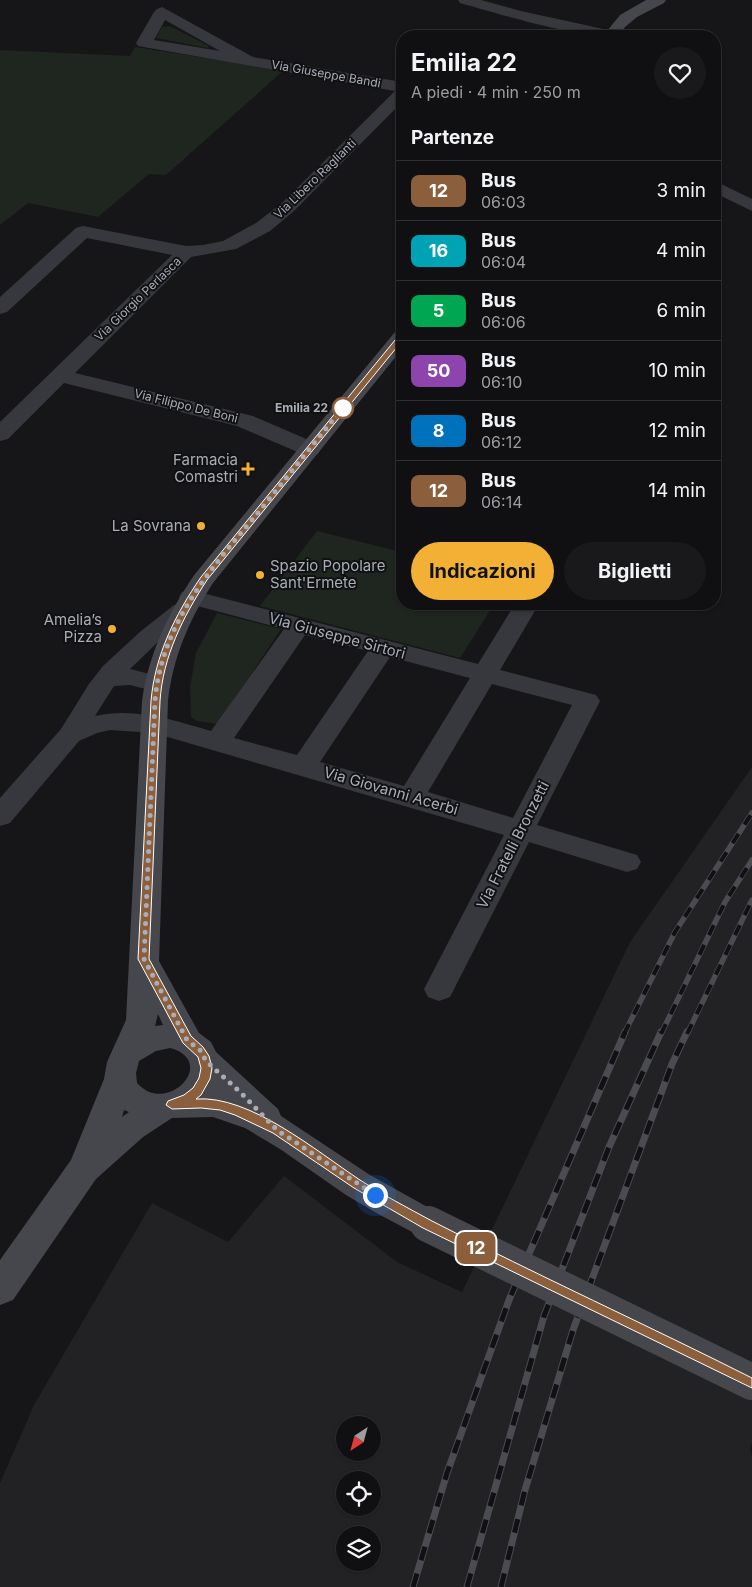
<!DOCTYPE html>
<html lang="it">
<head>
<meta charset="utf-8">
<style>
	body { margin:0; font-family:Inter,sans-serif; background:#19191b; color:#f1f3f6; height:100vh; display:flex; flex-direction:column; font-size:19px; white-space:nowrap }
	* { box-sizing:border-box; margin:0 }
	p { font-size:16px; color:#9c9d9f }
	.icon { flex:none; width:28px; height:28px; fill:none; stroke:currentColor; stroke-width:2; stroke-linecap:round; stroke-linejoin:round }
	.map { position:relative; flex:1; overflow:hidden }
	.sheet { position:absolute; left:396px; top:30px; width:325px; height:580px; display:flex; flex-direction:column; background:#101012; border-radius:20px; box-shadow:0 1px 4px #0004,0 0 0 1px #303032 }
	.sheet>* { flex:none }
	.badge { padding:0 10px; border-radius:8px; font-size:18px; line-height:32px }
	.needle { width:32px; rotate:216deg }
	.controls { position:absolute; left:336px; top:1416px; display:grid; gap:10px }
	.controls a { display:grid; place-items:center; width:45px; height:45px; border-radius:50%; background:#101012; box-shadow:0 1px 4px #0004,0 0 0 1px #303032; font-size:25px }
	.you { position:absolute; width:25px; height:25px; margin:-12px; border:4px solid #fff; border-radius:50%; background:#1a73e8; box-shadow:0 0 0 8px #1a73e833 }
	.map>.badge { position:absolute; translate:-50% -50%; box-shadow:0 0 0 2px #fff }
	h2 { padding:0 15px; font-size:19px; line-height:45px }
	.round { display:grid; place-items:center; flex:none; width:52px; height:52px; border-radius:26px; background:#19191b }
	.headline { display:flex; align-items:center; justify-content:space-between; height:85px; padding:0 15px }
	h1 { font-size:24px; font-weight:700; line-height:38px }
	.primary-button { display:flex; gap:10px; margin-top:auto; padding:10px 15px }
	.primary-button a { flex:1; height:58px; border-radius:30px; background:#f2b134; color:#111; font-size:20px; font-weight:700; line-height:58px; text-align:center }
	.primary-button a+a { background:#19191b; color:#f1f3f6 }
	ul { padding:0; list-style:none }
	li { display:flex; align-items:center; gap:15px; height:60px; padding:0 15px; border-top:1px solid #303032 }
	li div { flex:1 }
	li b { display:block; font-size:19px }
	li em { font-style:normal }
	li .badge { min-width:55px; font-weight:700; text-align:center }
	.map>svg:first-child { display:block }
</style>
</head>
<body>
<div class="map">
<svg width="752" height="1587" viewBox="0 0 752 1587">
	<rect width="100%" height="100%" fill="#161618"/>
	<path fill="#222225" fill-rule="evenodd" d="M752,767V1442L750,1448L752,1457V1587H0V1483L34,1405L152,1203L228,1242L284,1176L397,1262L462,1292L630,942ZM345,1425H372V1452H345ZM345,1480H372V1508H345ZM345,1535H372V1562H345Z"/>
	<g fill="#1e261f">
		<path d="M170,26L209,46L208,48L156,38L162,27Z"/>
		<path d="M135,47L284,70L166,175L149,174L98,217L28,203L0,225V50L130,56Z"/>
		<path d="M317,531L402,552V604H494L460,658L260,606Z"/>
		<path d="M217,613L281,629L218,724L197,721L191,717L190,687L196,653Z"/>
	</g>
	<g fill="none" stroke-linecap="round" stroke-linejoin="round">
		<g fill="#37383d" fill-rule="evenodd">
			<path d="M458,0H481L521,11L617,32L620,35C596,44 489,11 460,3Z"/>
			<path d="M162,7L253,57L402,82V102L294,211L270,231L236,249L191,257L75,373L253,416L318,444L321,449L318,454L310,456L302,454L237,426L64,383L8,439L0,441V422L172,255L87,238L7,312L0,314V297L76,228L83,226L186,246L203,245L223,241L256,223L282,203L395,91L138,46L136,43L154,12L157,9ZM165,20L220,51L154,40Z"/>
			<path d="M715,181L752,199V211L715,193Z"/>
			<path d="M191,590L478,664L515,604H539L500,670L596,695L600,701L537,825L637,855L641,862L637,869L627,872L529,842L450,997L439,1001L428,997L424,989L504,835L154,733L110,730L97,733L79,741L10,823L0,826V798L61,729L89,684L103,666L141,631L174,605L183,603L192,605L195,610L192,615L159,641L130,669L166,678L170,684L166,690L157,692L130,685L114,686L95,716C134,707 173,720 211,731L284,629L182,602L179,597L182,592ZM305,635L368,651L297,755L234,738ZM390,657L470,678L404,786L320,762ZM492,684L572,705L513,818L428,792Z"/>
		</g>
		<g fill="#45474d" fill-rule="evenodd">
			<path d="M646,0H666L664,3L637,17L625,27L619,36H603L620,15Z"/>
			<path d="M402,330V349L213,583C189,620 173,657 168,701L159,961L199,1033L211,1042L216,1052L278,1109L281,1116L370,1175L440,1214L445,1224L440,1234L428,1239L416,1234L380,1215L346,1195L280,1149L245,1128L213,1117L172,1118L143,1137L96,1179L13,1300L0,1305V1260L71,1160L104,1079L107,1062L126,1020L142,701C149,653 168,613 195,574L395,332ZM158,1014L163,1025L155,1026ZM170,1048C212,1059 180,1103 149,1092C145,1090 140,1086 137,1083L136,1073L139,1061L156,1051ZM124,1110L129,1112L122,1117Z"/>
		</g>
		<defs>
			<g id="rail-far1">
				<path d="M624,1034L675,932L752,813"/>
				<path d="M661,1034L725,902L752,860"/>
				<path d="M687,1034L752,900"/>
			</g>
			<g id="rail">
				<path d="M413,1587L447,1473L509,1300L625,1032"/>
				<path d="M467,1587L544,1316L609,1147L661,1032"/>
				<path d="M501,1587L525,1490L573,1330L672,1064L687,1032"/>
			</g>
		</defs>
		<use href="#rail-far1" stroke="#4a4c52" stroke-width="5.5"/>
		<use href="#rail" stroke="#4a4c52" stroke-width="7"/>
		<use href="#rail-far1" stroke="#111113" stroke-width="4" stroke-dasharray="11" stroke-linecap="butt"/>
		<use href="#rail" stroke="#111113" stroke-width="5" stroke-dasharray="14" stroke-linecap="butt"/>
		<path stroke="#45474d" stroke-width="36" d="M428,1224L752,1382"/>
	</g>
	<path fill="#8b5e3c" stroke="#fff" d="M400,334L406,336L207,580C183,617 163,656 160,701L149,959L191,1036L203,1047L209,1056L212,1068L210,1079L201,1095L196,1099C250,1095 316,1151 360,1180C383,1195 408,1208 432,1221C539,1276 649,1326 752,1378V1388L423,1228L354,1188L273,1133L235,1115L220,1110L201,1108L172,1109L166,1105L168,1101L184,1095L193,1088L199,1078L201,1068L198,1057L183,1043L138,959L151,701C155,655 175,615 201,577Z"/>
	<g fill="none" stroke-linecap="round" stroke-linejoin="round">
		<path stroke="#a8adb8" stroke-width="5" stroke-dasharray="0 9" d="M343,408C317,439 292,471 266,503C216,564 162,618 155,701L144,959L187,1040L200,1050L206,1061L240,1092L277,1130L375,1195"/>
	</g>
	<circle fill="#fff" stroke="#8b5e3c" stroke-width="2.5" cx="343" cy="408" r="10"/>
	<g fill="#f2b134" stroke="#111113" stroke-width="2">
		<path d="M245.5 461.5h5v5h5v5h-5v5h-5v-5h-5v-5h5z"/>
		<circle cx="201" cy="526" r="5"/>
		<circle cx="260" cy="575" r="5"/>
		<circle cx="112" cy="629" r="5"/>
	</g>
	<g text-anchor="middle" stroke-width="4" stroke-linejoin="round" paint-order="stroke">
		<g font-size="12" fill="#a8adb8" stroke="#111113">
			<text transform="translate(326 74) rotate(10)" y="4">Via Giuseppe Bandi</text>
			<text transform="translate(315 179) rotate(-44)" y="4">Via Libero Raglianti</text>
			<text transform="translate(138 299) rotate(-44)" y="4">Via Giorgio Perlasca</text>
			<text transform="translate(186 406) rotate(14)" y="4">Via Filippo De Boni</text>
		</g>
		<g font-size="12" font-weight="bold" fill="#a8adb8" stroke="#111113" text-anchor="end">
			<text x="328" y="412">Emilia 22</text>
		</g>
		<g font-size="15" fill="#a8adb8" stroke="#111113" text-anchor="end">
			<text x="238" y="465">Farmacia<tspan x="238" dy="17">Comastri</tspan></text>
			<text x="191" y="531">La Sovrana</text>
			<text x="270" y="571" text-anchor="start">Spazio Popolare<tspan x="270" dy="17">Sant'Ermete</tspan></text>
			<text x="102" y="625">Amelia’s<tspan x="102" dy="17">Pizza</tspan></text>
		</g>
		<g font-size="15" fill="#a8adb8" stroke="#111113">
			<text transform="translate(337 636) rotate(15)" y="5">Via Giuseppe Sirtori</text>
			<text transform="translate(391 791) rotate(16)" y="5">Via Giovanni Acerbi</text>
			<text transform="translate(513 845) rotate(-63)" y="5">Via Fratelli Bronzetti</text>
		</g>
	</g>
</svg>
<div class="controls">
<a><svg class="needle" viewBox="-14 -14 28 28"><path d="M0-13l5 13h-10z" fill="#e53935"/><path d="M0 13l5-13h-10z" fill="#9c9d9f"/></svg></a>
<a><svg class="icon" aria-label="locate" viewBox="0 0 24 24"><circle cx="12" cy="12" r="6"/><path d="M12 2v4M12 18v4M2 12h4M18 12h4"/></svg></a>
<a><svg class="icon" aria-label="layers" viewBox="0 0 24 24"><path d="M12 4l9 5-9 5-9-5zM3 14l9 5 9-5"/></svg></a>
</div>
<div class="you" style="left:375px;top:1195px"></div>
<b class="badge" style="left:476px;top:1248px;background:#8b5e3c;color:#fff">12</b>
<section class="sheet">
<div class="headline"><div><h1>Emilia 22</h1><p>A piedi · 4 min · 250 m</p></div><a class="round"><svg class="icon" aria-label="heart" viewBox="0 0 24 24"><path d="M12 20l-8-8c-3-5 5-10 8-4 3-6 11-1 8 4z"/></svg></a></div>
<h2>Partenze</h2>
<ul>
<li><span class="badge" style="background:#8b5e3c;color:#fff">12</span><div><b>Bus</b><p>06:03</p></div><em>3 min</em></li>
<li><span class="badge" style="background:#00a3b4;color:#fff">16</span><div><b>Bus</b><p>06:04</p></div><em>4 min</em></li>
<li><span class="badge" style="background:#00a651;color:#fff">5</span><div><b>Bus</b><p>06:06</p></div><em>6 min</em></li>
<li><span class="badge" style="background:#8e44ad;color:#fff">50</span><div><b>Bus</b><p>06:10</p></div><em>10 min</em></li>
<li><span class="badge" style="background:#0072bc;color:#fff">8</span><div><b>Bus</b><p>06:12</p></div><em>12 min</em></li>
<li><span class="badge" style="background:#8b5e3c;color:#fff">12</span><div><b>Bus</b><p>06:14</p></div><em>14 min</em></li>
</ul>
<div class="primary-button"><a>Indicazioni</a><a>Biglietti</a></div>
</section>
</div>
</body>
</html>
